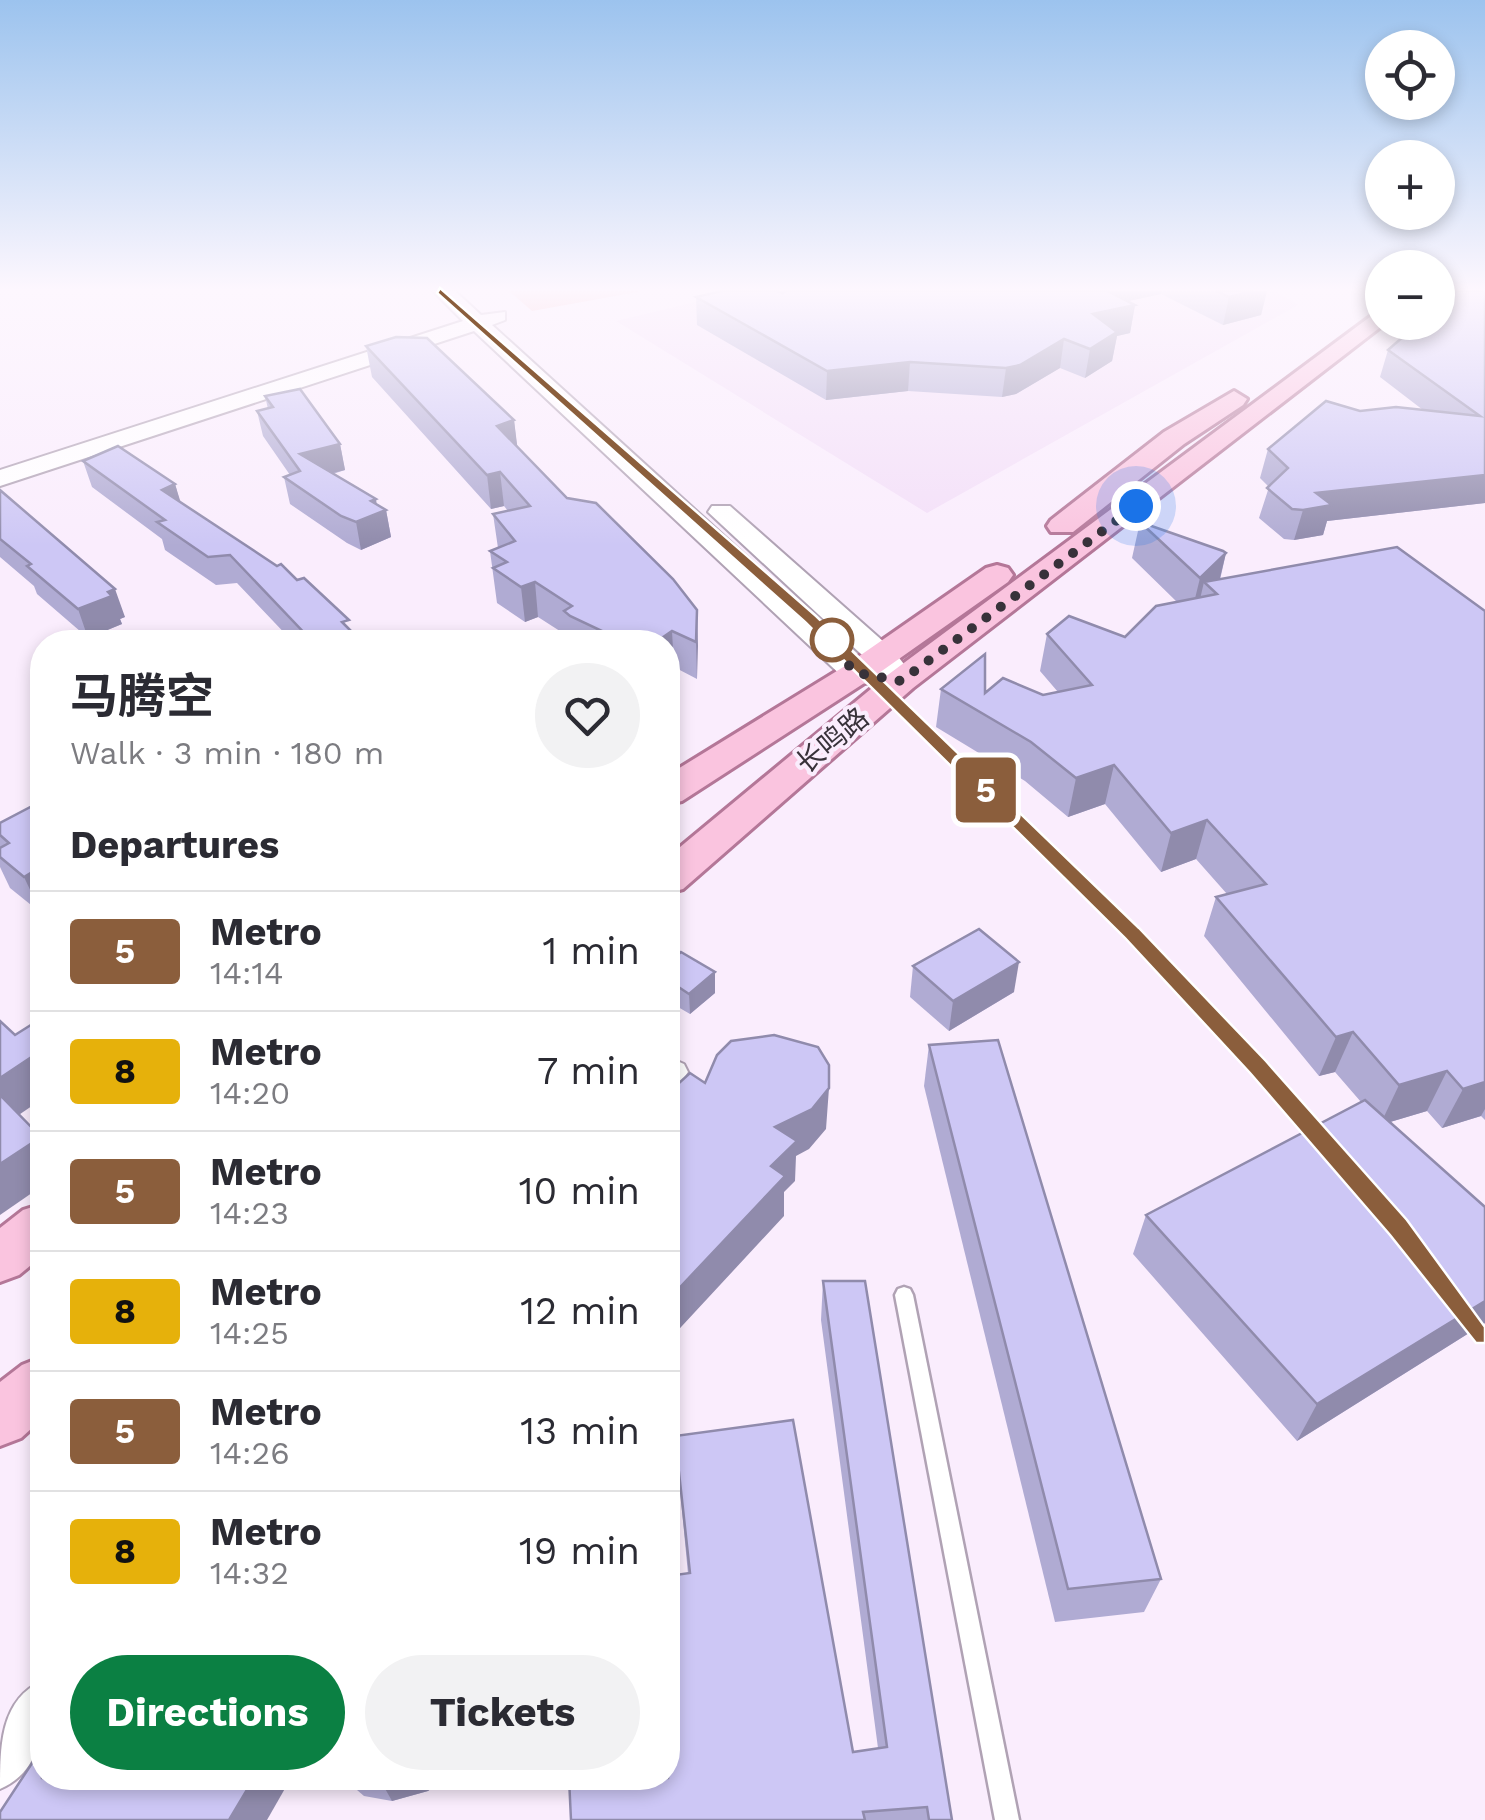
<!DOCTYPE html>
<html lang="en">
<head>
<meta charset="utf-8">
<style>
	body { margin:0; font-family:"Work Sans","Noto Sans SC",sans-serif; background:#f2f2f3; color:#2b2b33; height:100vh; display:flex; flex-direction:column; font-size:38px; white-space:nowrap }
	* { box-sizing:border-box; margin:0 }
	p { font-size:32px; color:#7c7c81 }
	.icon { flex:none; width:55px; height:55px; fill:none; stroke:currentColor; stroke-width:2; stroke-linecap:round; stroke-linejoin:round }
	.map { position:relative; flex:1; overflow:hidden }
	.details { position:absolute; left:30px; top:630px; width:650px; height:1160px; display:flex; flex-direction:column; background:#fff; border-radius:40px; box-shadow:0 5px 15px #0003 }
	.details>* { flex:none }
	.badge { padding:0 20px; border-radius:8px; font-size:35px; line-height:65px }
	.tools { position:absolute; left:1365px; top:30px; display:grid; gap:20px }
	.tools a { display:grid; place-items:center; width:90px; height:90px; border-radius:50%; background:#fff; box-shadow:0 5px 15px #0003; font-size:50px }
	.you { position:absolute; width:50px; height:50px; margin:-25px; border:8px solid #fff; border-radius:50%; background:#1a73e8; box-shadow:0 0 0 15px #1a73e833 }
	.map>.badge { position:absolute; translate:-50% -50%; box-shadow:0 0 0 5px #fff }
	h2 { padding:0 40px; font-size:38px; line-height:90px }
	.round { display:grid; place-items:center; flex:none; width:105px; height:105px; border-radius:52px; background:#f2f2f3 }
	.summary { display:flex; align-items:center; justify-content:space-between; height:170px; padding:0 40px }
	h1 { font-size:48px; font-weight:700; line-height:75px }
	.button { display:flex; gap:20px; margin-top:auto; padding:20px 40px }
	.button a { flex:1; height:115px; border-radius:60px; background:#0b8043; color:#fff; font-size:40px; font-weight:700; line-height:115px; text-align:center }
	.button a+a { background:#f2f2f3; color:#2b2b33 }
	ul { padding:0; list-style:none }
	li { display:flex; align-items:center; gap:30px; height:120px; padding:0 40px; border-top:2px solid #e1e1e2 }
	li div { flex:1 }
	li b { display:block; font-size:38px }
	li em { font-style:normal }
	li .badge { min-width:110px; font-weight:700; text-align:center }
	.map>svg:first-child { display:block }
</style>
</head>
<body>
<div class="map">
<svg width="1485" height="1820" viewBox="0 0 1485 1820">
	<rect width="100%" height="100%" fill="#faedfd"/>
	<path fill="#f3dff8" d="M742,291H1275L1298,305L927,513L616,321Z"/>
	<path fill="#f6afb2" d="M509,291H643L532,311Z"/>
	<g fill="none" stroke-linecap="round" stroke-linejoin="round">
		<defs>
			<path id="lane" d="M904,1287L910,1289L913,1295L1019,1820H995L895,1295L898,1289Z"/>
			<g id="street">
				<path d="M668,1057L684,1064L688,1072L679,1085L668,1089Z"/>
				<path d="M42,1681C45,1722 44,1770 0,1789C0,1747 0,1700 42,1681Z"/>
			</g>
			<path id="secondary" d="M433,291H455L481,315L505,312V320L492,325L867,666L875,667L708,512L712,506H730L893,650L917,681L912,688L901,690L846,680L474,331L0,486V470L463,321Z"/>
			<g id="primary">
				<path d="M1382,308V322H1387L913,688L683,889L668,893V857L889,674Z"/>
				<path d="M1234,391L1247,399L1243,405L1184,444L1073,532H1051L1047,526L1051,520L1164,432Z"/>
				<path d="M997,565L1008,568L1013,575L1008,582L869,680L682,801L668,804V775L845,666L986,568Z"/>
				<path d="M42,1204V1256L19,1275L0,1282V1228L23,1210Z"/>
				<path d="M42,1357V1419L21,1438L0,1446V1382L22,1365Z"/>
			</g>
		</defs>
		<use href="#lane" stroke="#b0a2b4" stroke-width="5"/>
		<use href="#street" stroke="#b0a2b4" stroke-width="4"/>
		<use href="#secondary" stroke="#b0a2b4" stroke-width="4"/>
		<use href="#primary" stroke="#b47798" stroke-width="6"/>
		<use href="#lane" fill="#fff" fill-rule="evenodd"/>
		<use href="#street" fill="#fff" fill-rule="evenodd"/>
		<use href="#secondary" fill="#fff" fill-rule="evenodd"/>
		<use href="#primary" fill="#fac4df" fill-rule="evenodd"/>
	</g>
	<g fill="#b0abd3">
		<path d="M785,291H1267L1261,315L1223,325L1161,294L1128,301L1135,305L1130,333L1117,336L1112,361L1085,378L1060,368L1016,394L1002,397L908,391L826,400L697,325L696,297L783,293Z"/>
		<path d="M1485,291V503L1327,521L1323,535L1294,540L1284,539L1259,518L1269,487L1260,478L1268,449L1360,411L1423,410L1380,377L1388,350Z"/>
		<path d="M366,346L514,420L517,447L567,498L697,610V679L674,667L668,672V642H567L566,635L538,617L525,622L497,603L490,551L498,548L493,514L508,511L504,506L491,509L372,377Z"/>
		<path d="M265,396L340,444L345,470L333,474L386,510L391,537L361,550L347,543L290,504L284,477L290,475L263,436L257,411L268,409Z"/>
		<path d="M83,461L175,484L180,502L352,632L362,642H293L237,583L216,585L165,550L162,539L92,487Z"/>
		<path d="M0,490L125,617L120,619L122,624L88,638L37,594L34,586L0,557Z"/>
		<path d="M1140,522L1226,553L1220,580L1485,611V1120L1481,1116L1442,1128L1427,1111L1390,1122L1485,1207V1323L1297,1441L1133,1254L1146,1215L1361,1102L1335,1072L1319,1076L1204,936L1216,897L1227,894L1196,859L1161,872L1105,804L1068,817L1025,781L936,727L941,689L985,693L1043,695L1058,692L1040,671L1047,634L1125,637L1177,602L1132,558Z"/>
		<path d="M42,807V912L41,913L10,888L0,867V823Z"/>
		<path d="M668,963L715,993L690,1014L678,1007L668,1016Z"/>
		<path d="M913,966L1014,992L949,1031L910,997Z"/>
		<path d="M929,1045L1161,1579L1144,1612L1055,1622L924,1086Z"/>
		<path d="M823,1281L952,1820H571L688,1574L675,1436L853,1752L878,1748L821,1320Z"/>
		<path d="M343,1778H445L428,1791L392,1801L364,1796Z"/>
	</g>
	<g fill="#908bac">
		<path d="M1090,291H1161V294L1087,310Z"/>
		<path d="M1246,291H1267L1261,315L1223,325L1229,297Z"/>
		<path d="M1135,305L1130,333L1117,336L1112,361L1085,378L1090,349L1093,314Z"/>
		<path d="M1064,339L1060,368L1016,394L1002,397L1006,368Z"/>
		<path d="M910,362L908,391L826,400L827,371Z"/>
		<path d="M514,420L518,452L497,426Z"/>
		<path d="M340,444L345,470L306,480L300,454Z"/>
		<path d="M500,472L504,506L491,509L487,475Z"/>
		<path d="M1485,475V503L1327,521L1323,535L1294,540L1303,510L1316,493Z"/>
		<path d="M175,484L183,510L162,490Z"/>
		<path d="M376,499L378,513L386,510L391,537L361,550L356,522L371,501Z"/>
		<path d="M1226,553L1217,590L1204,582L1198,608L1191,615L1200,578Z"/>
		<path d="M535,582L538,617L525,622L521,587Z"/>
		<path d="M115,589L125,617L120,619L122,624L88,638L78,609Z"/>
		<path d="M697,610L698,646L697,679L696,642Z"/>
		<path d="M672,631L674,667L668,672V642H656Z"/>
		<path d="M1114,765L1105,804L1068,817L1076,778Z"/>
		<path d="M1207,820L1196,859L1161,872L1171,833Z"/>
		<path d="M42,866V912L41,913L24,877Z"/>
		<path d="M1019,962L1014,992L949,1031L953,1001Z"/>
		<path d="M715,972V993L690,1014L689,994Z"/>
		<path d="M677,986L678,1007L668,1016V994Z"/>
		<path d="M1353,1032L1335,1072L1319,1076L1336,1037Z"/>
		<path d="M42,1050V1099L10,1121L0,1103V1078Z"/>
		<path d="M1447,1071L1427,1111L1380,1125L1399,1085Z"/>
		<path d="M1485,1082V1109L1481,1116L1442,1128L1463,1089Z"/>
		<path d="M829,1088L826,1129L809,1149L796,1156L795,1181L784,1192V1216L669,1340L670,1351L668,1353V1300L775,1127Z"/>
		<path d="M41,1137L42,1186L0,1215V1164Z"/>
		<path d="M1485,1301V1323L1297,1441L1317,1404Z"/>
		<path d="M254,1778H291L267,1820H229Z"/>
		<path d="M379,1778H445L428,1791L392,1801Z"/>
	</g>
	<g fill="#cdc7f5" stroke="#908bac" stroke-width="2.5">
		<path d="M722,291H777L783,293L785,291H1107L1135,305L1093,314L1117,332L1090,349L1064,339L1020,365L1006,368L910,362L827,371L696,297Z"/>
		<path d="M1216,291H1253L1229,297Z"/>
		<path d="M1457,291H1485V475L1316,493L1332,505L1303,510L1292,509L1267,488L1288,468L1268,449L1326,401L1360,411L1396,407L1480,416L1388,350L1420,322H1438V308Z"/>
		<path d="M396,337L427,338L514,420L497,426L567,498L596,503L673,579L697,610L696,642L672,631L656,642H618L621,640L570,616L564,611L572,606L535,582L521,587L493,568L507,562L490,551L515,541L493,514L530,506L500,472L487,475L366,346Z"/>
		<path d="M300,389L340,444L300,454L376,499L371,501L386,510L356,522L341,516L284,477L300,471L257,411L273,407L265,396Z"/>
		<path d="M118,446L175,484L162,490L277,566L281,564L297,580L304,578L349,620L342,622L362,642H332L330,640L322,642H313L230,555L208,557L157,522L165,520L83,461Z"/>
		<path d="M0,490L115,589L108,592L112,596L78,609L27,566L31,564L0,539Z"/>
		<path d="M1140,522L1223,551L1226,553L1200,578Z"/>
		<path d="M1397,547L1485,611V1082L1463,1089L1447,1071L1399,1085L1353,1032L1336,1037L1216,897L1266,884L1207,820L1171,833L1114,765L1076,778L1031,742L941,689L985,654V693L1003,678L1043,695L1092,685L1047,634L1069,616L1125,637L1156,606L1217,594L1204,582Z"/>
		<path d="M38,803L42,807V866L24,877L0,857V848L9,843L0,835V823Z"/>
		<path d="M979,929L1019,962L953,1001L913,966Z"/>
		<path d="M681,952L715,972L689,994L677,986L668,994V963Z"/>
		<path d="M42,1018V1050L0,1078V1021L15,1035Z"/>
		<path d="M774,1035L818,1047L829,1065V1088L812,1109L775,1127L797,1141L771,1166L785,1176L668,1300V1093L690,1073L705,1083L717,1055L731,1041Z"/>
		<path d="M998,1040L1161,1579L1068,1589L929,1045Z"/>
		<path d="M0,1095L41,1137L0,1164Z"/>
		<path d="M1365,1100L1485,1207V1301L1317,1404L1146,1215Z"/>
		<path d="M823,1281H865L952,1820H929L927,1807L863,1812L865,1820H571L569,1778H668V1576L690,1573L675,1436L793,1420L853,1752L887,1747Z"/>
		<path d="M42,1748V1778H254L229,1820H0V1812Z"/>
	</g>
	<linearGradient id="sky" x2="0" y2="1"><stop stop-color="#9cc3ee"/><stop offset="0.53" stop-color="#fdf7fe"/><stop offset="1" stop-color="#fdf7fe" stop-opacity="0"/></linearGradient>
	<rect width="1485" height="546" fill="url(#sky)"/>
	<path fill="#8b5e3c" stroke="#fff" stroke-width="2.5" d="M440,288L816,616L1139,928L1266,1061L1407,1220L1485,1327V1343H1476L1390,1235L1250,1073L1125,938L805,622L437,293Z"/>
	<g fill="none" stroke-linecap="round" stroke-linejoin="round">
		<path stroke="#38323a" stroke-width="10" stroke-dasharray="0 18" d="M832,640L828,646L857,673L901,681L1136,506"/>
	</g>
	<circle fill="#fff" stroke="#8b5e3c" stroke-width="5" cx="832" cy="640" r="20"/>
	<g text-anchor="middle" stroke-width="8" stroke-linejoin="round" paint-order="stroke">
		<g font-size="28" fill="#38323a" stroke="#faedfd">
			<text transform="translate(832 740) rotate(-40)" y="10">长鸣路</text>
		</g>
	</g>
</svg>
<div class="tools">
<a><svg class="icon" aria-label="locate" viewBox="0 0 24 24"><circle cx="12" cy="12" r="6"/><path d="M12 2v4M12 18v4M2 12h4M18 12h4"/></svg></a>
<a>+</a>
<a>−</a>
</div>
<div class="you" style="left:1136px;top:506px"></div>
<b class="badge" style="left:986px;top:790px;background:#8b5e3c;color:#fff">5</b>
<section class="details">
<div class="summary"><div><h1>马腾空</h1><p>Walk · 3 min · 180 m</p></div><a class="round"><svg class="icon" aria-label="heart" viewBox="0 0 24 24"><path d="M12 20l-8-8c-3-5 5-10 8-4 3-6 11-1 8 4z"/></svg></a></div>
<h2>Departures</h2>
<ul>
<li><span class="badge" style="background:#8b5e3c;color:#fff">5</span><div><b>Metro</b><p>14:14</p></div><em>1 min</em></li>
<li><span class="badge" style="background:#e6b10b;color:#111">8</span><div><b>Metro</b><p>14:20</p></div><em>7 min</em></li>
<li><span class="badge" style="background:#8b5e3c;color:#fff">5</span><div><b>Metro</b><p>14:23</p></div><em>10 min</em></li>
<li><span class="badge" style="background:#e6b10b;color:#111">8</span><div><b>Metro</b><p>14:25</p></div><em>12 min</em></li>
<li><span class="badge" style="background:#8b5e3c;color:#fff">5</span><div><b>Metro</b><p>14:26</p></div><em>13 min</em></li>
<li><span class="badge" style="background:#e6b10b;color:#111">8</span><div><b>Metro</b><p>14:32</p></div><em>19 min</em></li>
</ul>
<div class="button"><a>Directions</a><a>Tickets</a></div>
</section>
</div>
</body>
</html>
